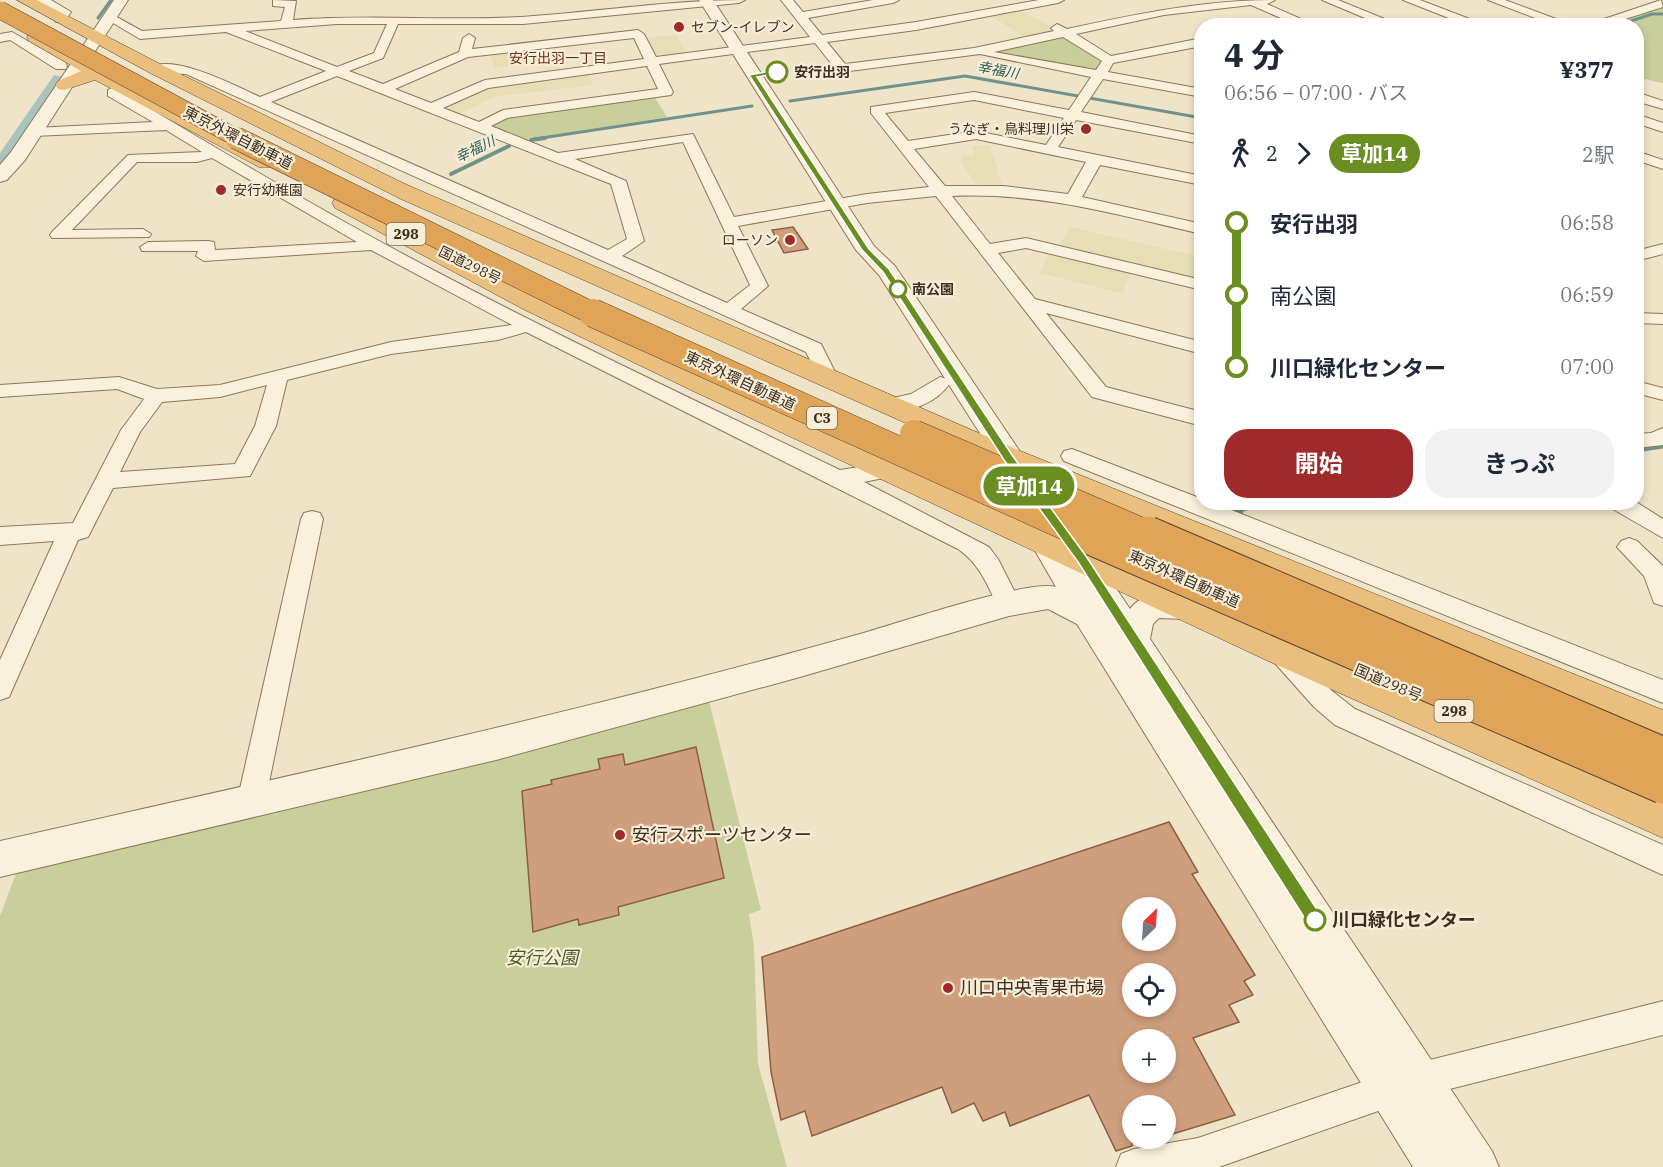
<!DOCTYPE html>
<html lang="ja">
<head>
<meta charset="utf-8">
<style>
	body { margin:0; font-family:"IBM Plex Serif","Noto Sans JP",serif; background:#f2f2f3; color:#1f2937; height:100vh; display:flex; flex-direction:column; font-size:22px; white-space:nowrap }
	* { box-sizing:border-box; margin:0 }
	p { font-size:20px; color:#747a83 }
	.icon { flex:none; width:33px; height:33px; fill:none; stroke:currentColor; stroke-width:2; stroke-linecap:round; stroke-linejoin:round }
	.map { position:relative; flex:1; overflow:hidden }
	.drawer { position:absolute; left:1194px; top:18px; width:450px; height:492px; display:flex; flex-direction:column; background:#fff; border-radius:24px; box-shadow:0 3px 9px #0003 }
	.drawer>* { flex:none }
	.badge { padding:0 12px; border-radius:20px; font-size:21px; line-height:39px }
	.needle { width:39px; rotate:25deg }
	.controls { position:absolute; left:1122px; top:897px; display:grid; gap:12px }
	.controls a { display:grid; place-items:center; width:54px; height:54px; border-radius:50%; background:#fff; box-shadow:0 3px 9px #0003; font-size:30px }
	.map>.badge { position:absolute; translate:-50% -50%; box-shadow:0 0 0 3px #fff }
	.legs { display:flex; align-items:center; gap:9px; height:66px; padding:0 30px; font-size:20px }
	.legs p { margin-inline-start:auto }
	.overview { display:flex; align-items:center; justify-content:space-between; height:102px; padding:0 30px }
	h1 { font-size:33px; font-weight:700; line-height:45px }
	.primary-button { display:flex; gap:12px; margin-top:auto; padding:12px 30px }
	.primary-button a { flex:1; height:69px; border-radius:24px; background:#9e2a2b; color:#fff; font-size:24px; font-weight:700; line-height:69px; text-align:center }
	.primary-button a+a { background:#f2f2f3; color:#1f2937 }
	ul { padding:0 30px; list-style:none }
	li { display:flex; align-items:center; gap:21px; height:72px; font-size:22px }
	li i { display:grid; place-items:center; width:9px; height:100%; margin:0 8px; background:currentColor }
	li i::after { content:''; width:15px; height:15px; margin:-8px; border:4px solid; border-radius:50%; background:#fff }
	li p { margin-inline-start:auto }
	li:first-child i { background:linear-gradient(#0000 50%,currentColor 0) }
	li:last-child i { background:linear-gradient(currentColor 50%,#0000 0) }
	.map>svg:first-child { display:block }
</style>
</head>
<body>
<div class="map">
<svg width="1663" height="1167" viewBox="0 0 1663 1167">
	<rect width="100%" height="100%" fill="#f0e4c8"/>
	<g fill="#e6deb5">
		<path d="M1018,11L1025,12L1055,29L1054,32L1026,38L991,16Z"/>
		<path d="M676,35L688,55L656,59L644,38Z"/>
		<path d="M544,47L549,61L494,68L490,54Z"/>
		<path d="M588,72L593,85L494,97L457,115L440,107L484,86Z"/>
		<path d="M990,145L1002,185L976,184L959,160L963,159L962,156L975,155L972,146Z"/>
		<path d="M1070,227L1201,257V281L1058,247Z"/>
		<path d="M1051,252L1132,272L1122,293L1039,273Z"/>
	</g>
	<g fill="#c9cf9b">
		<path d="M1663,6V83H1661L1637,77L1636,26H1599Z"/>
		<path d="M1058,36L1066,37L1101,58L1102,62L1097,70L1089,71L991,53Z"/>
		<path d="M654,96L667,117L523,140L490,127V124L500,118Z"/>
		<path d="M709,701L761,910L749,914L754,946L758,1064L787,1167H0V916L17,871Z"/>
	</g>
	<g fill="none" stroke-linecap="round" stroke-linejoin="round">
		<g stroke="#6f938a" stroke-width="3">
			<path d="M98,18L111,0"/>
			<path d="M1616,26L1652,14H1663"/>
			<path d="M790,101L965,76L1202,118"/>
			<path d="M535,139L752,106"/>
		</g>
		<g stroke="#6f938a" stroke-width="4">
			<path d="M531,140L545,138"/>
			<path d="M451,174L509,146"/>
		</g>
		<g stroke="#6f938a" stroke-width="5">
			<path d="M1636,450L1663,446"/>
			<path d="M1241,514L1236,512L1261,502"/>
		</g>
		<path fill="#a9c4bc" fill-rule="evenodd" d="M54,75L64,77L5,165L0,166V153Z"/>
	</g>
	<g fill="#cf9f7d" stroke="#8d5f41" stroke-width="1.5" fill-rule="evenodd">
		<path d="M793,227L808,249L784,253L772,230Z"/>
		<path d="M696,747L724,878L618,907L619,915L579,925L578,919L533,932L522,791L552,784L551,780L600,769L598,759L623,754L625,765Z"/>
		<path d="M1169,822L1198,872L1192,874L1255,975L1244,981L1253,995L1229,1005L1239,1022L1193,1038L1235,1115L1166,1136V1106H1132V1146L1116,1151L1089,1095L1010,1126L1005,1112L983,1121L974,1103L952,1113L942,1087L812,1136L805,1111L781,1120L771,1072L762,957ZM1132,908H1166V940H1132ZM1132,974H1166V1006H1132ZM1132,1040H1166V1072H1132Z"/>
	</g>
	<g fill="none" stroke-linecap="round" stroke-linejoin="round">
		<defs>
			<g id="minor">
				<path d="M36,0H51L71,12L64,22H56L54,19L58,13Z"/>
				<path d="M273,0L296,1L293,20C369,14 445,21 521,17C596,12 670,0 745,0L739,3L523,24H398L383,58L349,71L383,84L459,52L463,38L469,34L475,38L472,49L638,30L644,34L656,57L810,37L781,0H793L803,12L873,0H899L893,3L808,18L822,35L916,22L1039,0H1064L1058,3L916,30L827,42L845,64L974,48L1054,31L1051,28L1057,24L1067,29C1136,14 1204,0 1275,0L1267,4L1317,26H1299L1251,5L1164,15L1076,34L1111,56L1202,38V46L1113,63L1108,72L1202,89V97L1103,79L1081,112L1202,136V144L1076,120L1058,147L1202,176V185L1100,165L1082,197L1202,224V234C1118,215 1039,192 952,196L990,244L1026,238L1202,280V290L1026,248L998,253L1035,299L1202,342V354L1046,313L1106,387L1202,412V426L1092,397L936,196L867,203L738,226L768,286L741,309L821,344L837,376L834,380H820L806,352L186,74L156,73L150,69C169,51 238,87 260,97L326,71L226,32L140,39L103,17L113,15L142,31L281,21L285,7L273,6ZM337,24H387L374,53L337,67L245,31ZM1063,37L1102,61L1096,70L994,52ZM634,38L644,59L485,80L431,103L395,89L468,57ZM815,43L837,71L842,72L980,54L1091,77L1069,110L974,92L871,107V113L929,187L867,194L734,217L693,134L558,153L491,126L507,118L671,95L673,92L659,64ZM647,66L658,89L503,110L479,122L443,108L488,88ZM337,76L611,184L627,239L608,250L271,102ZM974,100L1064,118L1046,145L976,131L908,141L885,113ZM976,139L1086,162L1068,194L1004,186H945L914,149ZM683,142L750,285L727,303L622,256L644,241L626,181L575,159Z"/>
				<path d="M1322,0H1338L1402,26H1384Z"/>
				<path d="M1403,0H1420L1488,26H1469Z"/>
				<path d="M1488,0H1505L1575,26H1556Z"/>
				<path d="M1661,0L1663,7L1603,26H1583Z"/>
				<path d="M12,32L66,63L67,66L66,69H56L10,40L0,42V34Z"/>
				<path d="M120,83L127,87L122,92C226,154 330,216 437,272C570,342 705,405 840,470L890,462L898,465L901,470L898,475L864,482L989,547L998,559L1021,604L1018,611L1009,614L1000,611C988,587 981,565 958,549L526,332L498,340L391,354L287,380L276,426L250,476L113,488L88,537L78,540L9,697L0,700V660L54,541L0,545V527L73,523L121,430L144,399L117,389L0,397V385L119,377L157,389L220,385L391,342L512,325L371,250L204,261L196,256L198,251H142L140,247L148,242L208,241L214,242L215,250L357,242L212,158L197,162H137L72,230L143,229L151,234L149,237L52,238L50,235L52,232L128,155L202,152L166,130L34,136L27,132L34,128L153,122L108,96V90ZM267,385L255,426L235,464L120,472L140,432L162,402L220,397Z"/>
				<path d="M1636,92L1663,101V109L1636,101Z"/>
				<path d="M1636,114L1663,123V132L1636,123Z"/>
				<path d="M1636,151L1663,160V169L1636,160Z"/>
				<path d="M1663,244V254L1636,261V251Z"/>
				<path d="M1636,313L1663,314V324L1636,323Z"/>
				<path d="M940,377L947,379L950,383C938,402 906,416 884,410L881,405L884,400L911,394Z"/>
				<path d="M1636,381L1663,388V400L1636,393Z"/>
				<path d="M1663,428V445L1636,448V434L1651,433Z"/>
				<path d="M1072,449L1202,499V502H1211L1663,680V703L1064,461L1061,456L1064,451Z"/>
				<path d="M1608,502H1636L1663,519V538L1611,508Z"/>
				<path d="M312,511L320,513L323,519L265,802L261,811L251,815L241,811L237,802L301,519L304,513Z"/>
				<path d="M1629,538L1637,541L1663,566V606L1654,603L1644,576L1617,547L1621,541Z"/>
				<path d="M1282,643L1291,647L1332,691L1355,709L1663,845V875L1335,725L1314,707L1273,661L1269,654L1273,647Z"/>
				<path d="M1663,1001V1035L1418,1097L1219,1167H1116L1121,1154L1134,1149L1198,1138L1418,1063Z"/>
			</g>
			<g id="tertiary">
				<path d="M114,0H128L25,160L7,180L0,182V165L11,152Z"/>
				<path d="M699,0H713L874,246L895,266L1031,468L1035,475L1031,482L1021,484L1011,482L879,275L856,250Z"/>
				<path d="M1036,517L1046,521L1060,542L1062,538L1072,535L1082,538L1130,609C1144,589 1176,592 1196,598L1200,607L1196,616L1185,619L1159,618L1153,624L1150,639L1492,1151L1499,1167H1413L1077,624L1048,609L1009,616L800,677L496,760L0,877V841C288,776 576,714 860,634C895,624 1028,579 1056,587L1022,528L1026,521Z"/>
			</g>
			<g id="trunk">
				<path d="M17,0H37L162,65L405,184L1018,450L1663,710V743L998,464L401,199L150,73Z"/>
				<path d="M35,32L126,83L273,159L276,163L273,167H259L95,80L64,90L58,89L55,85L58,81L81,71L29,41L27,37L29,33Z"/>
				<path d="M343,196L541,299L713,379L1290,640L1663,800V838L1266,660L693,391L523,309L335,208L332,203L335,198Z"/>
			</g>
		</defs>
		<use href="#minor" stroke="#8d765c" stroke-width="2"/>
		<use href="#tertiary" stroke="#8d765c" stroke-width="2"/>
		<use href="#trunk" stroke="#5b4430" stroke-width="1"/>
		<use href="#minor" fill="#faf1dc" fill-rule="evenodd"/>
		<use href="#tertiary" fill="#faf1dc" fill-rule="evenodd"/>
		<use href="#trunk" fill="#eabe7c" fill-rule="evenodd"/>
		<defs>
			<path id="motorway-bridge-far3" d="M0,10L239,139"/>
			<path id="motorway-bridge-far2" d="M236,138L596,315"/>
			<g id="motorway-bridge-far1">
				<path d="M593,313L1088,536"/>
				<path d="M914,434L1151,536"/>
			</g>
			<g id="motorway-bridge">
				<path d="M1084,534L1663,786"/>
				<path d="M1148,534L1663,755"/>
			</g>
		</defs>
		<use href="#motorway-bridge-far3" stroke="#5b4430" stroke-width="18" stroke-linecap="butt"/>
		<use href="#motorway-bridge-far2" stroke="#5b4430" stroke-width="23" stroke-linecap="butt"/>
		<use href="#motorway-bridge-far1" stroke="#5b4430" stroke-width="29" stroke-linecap="butt"/>
		<use href="#motorway-bridge" stroke="#5b4430" stroke-width="37" stroke-linecap="butt"/>
		<use href="#motorway-bridge-far3" stroke="#e0a458" stroke-width="17"/>
		<use href="#motorway-bridge-far2" stroke="#e0a458" stroke-width="22"/>
		<use href="#motorway-bridge-far1" stroke="#e0a458" stroke-width="28"/>
		<use href="#motorway-bridge" stroke="#e0a458" stroke-width="35"/>
	</g>
	<path fill="#6b8e23" stroke="#fff" stroke-width="1.5" d="M777,70L779,73L757,77L869,249L889,269L1012,455L1086,556L1320,914L1322,920L1320,925L1315,927L1309,925L1078,562L1004,460L883,272L862,250L749,75Z"/>
	<g fill="#9e2a2b" stroke="#f7eed8" stroke-width="2">
		<circle cx="679" cy="27" r="6"/>
		<circle cx="1086" cy="129" r="6"/>
		<circle cx="221" cy="190" r="6"/>
		<circle cx="790" cy="240" r="6"/>
		<circle cx="620" cy="835" r="6"/>
		<circle cx="948" cy="988" r="6"/>
	</g>
	<g fill="#fff" stroke="#6b8e23" stroke-width="3">
		<circle cx="777" cy="72" r="10"/>
		<circle cx="898" cy="289" r="8"/>
		<circle cx="1315" cy="920" r="10"/>
	</g>
	<g text-anchor="middle" stroke-width="4.5" stroke-linejoin="round" paint-order="stroke">
		<g font-size="14" fill="#3d2e20" stroke="#f7eed8" text-anchor="start">
			<text x="691" y="32">セブン-イレブン</text>
			<text x="1074" y="134" text-anchor="end">うなぎ・鳥料理川栄</text>
			<text x="233" y="195">安行幼稚園</text>
			<text x="778" y="245" text-anchor="end">ローソン</text>
		</g>
		<g font-size="14" fill="#6b2e1e" stroke="#f7eed8">
			<text x="558" y="63">安行出羽一丁目</text>
		</g>
		<g font-size="14" font-style="italic" fill="#2f5d5a" stroke="#f7eed8">
			<text transform="translate(998 70) rotate(10)" y="5">幸福川</text>
			<text transform="translate(475 149) rotate(-26)" y="5">幸福川</text>
		</g>
		<g font-size="14" font-weight="bold" fill="#3d2e20" stroke="#f7eed8" text-anchor="start">
			<text x="794" y="77">安行出羽</text>
			<text x="912" y="294">南公園</text>
		</g>
		<g fill="#f7eed8" stroke="#756857" stroke-width="1.5">
			<rect x="386.5" y="223" width="39" height="22" rx="4.5"/>
			<rect x="807" y="407" width="30" height="22" rx="4.5"/>
			<rect x="1434.5" y="700" width="39" height="22" rx="4.5"/>
		</g>
		<g font-size="14" font-weight="bold" fill="#3d2e20">
			<text x="406" y="239">298</text>
			<text x="822" y="423">C3</text>
			<text x="1454" y="716">298</text>
		</g>
		<g font-size="14" fill="#3d2e20" stroke="#f7eed8">
			<text transform="translate(470 265) rotate(26)" y="5">国道298号</text>
		</g>
		<g font-size="15" fill="#3d2e20" stroke="#f7eed8">
			<text transform="translate(238 138) rotate(27)" y="5">東京外環自動車道</text>
			<text transform="translate(740 381) rotate(25)" y="5">東京外環自動車道</text>
			<text transform="translate(1184 579) rotate(24)" y="5">東京外環自動車道</text>
			<text transform="translate(1388 683) rotate(23)" y="5">国道298号</text>
		</g>
		<g font-size="18" fill="#3d2e20" stroke="#f7eed8" text-anchor="start">
			<text x="632" y="841">安行スポーツセンター</text>
			<text x="960" y="994">川口中央青果市場</text>
		</g>
		<g font-size="18" font-weight="bold" fill="#3d2e20" stroke="#f7eed8" text-anchor="start">
			<text x="1332" y="926">川口緑化センター</text>
		</g>
		<g font-size="18" font-style="italic" fill="#4d5a26" stroke="#f7eed8">
			<text x="542" y="964">安行公園</text>
		</g>
	</g>
</svg>
<div class="controls">
<a><svg class="needle" viewBox="-14 -14 28 28"><path d="M0-13l5 13h-10z" fill="#e53935"/><path d="M0 13l5-13h-10z" fill="#747a83"/></svg></a>
<a><svg class="icon" aria-label="locate" viewBox="0 0 24 24"><circle cx="12" cy="12" r="6"/><path d="M12 2v4M12 18v4M2 12h4M18 12h4"/></svg></a>
<a>+</a>
<a>−</a>
</div>
<b class="badge" style="left:1029px;top:486px;background:#6b8e23;color:#fff">草加14</b>
<section class="drawer">
<div class="overview"><div><h1>4 分</h1><p>06:56 – 07:00 · バス</p></div><b>¥377</b></div>
<div class="legs"><svg class="icon" aria-label="walk" viewBox="0 0 24 24"><circle cx="13" cy="4" r="2"/><path d="M13 8l-2 6 4 7M11 14l-3 7M7 12l3-4h3l4 4"/></svg>2<svg class="icon" aria-label="forward" viewBox="0 0 24 24"><path d="M9 5l7 7-7 7"/></svg><b class="badge" style="background:#6b8e23;color:#fff">草加14</b><p>2駅</p></div>
<ul>
<li><i style="color:#6b8e23"></i><b>安行出羽</b><p>06:58</p></li>
<li><i style="color:#6b8e23"></i><span>南公園</span><p>06:59</p></li>
<li><i style="color:#6b8e23"></i><b>川口緑化センター</b><p>07:00</p></li>
</ul>
<div class="primary-button"><a>開始</a><a>きっぷ</a></div>
</section>
</div>
</body>
</html>
